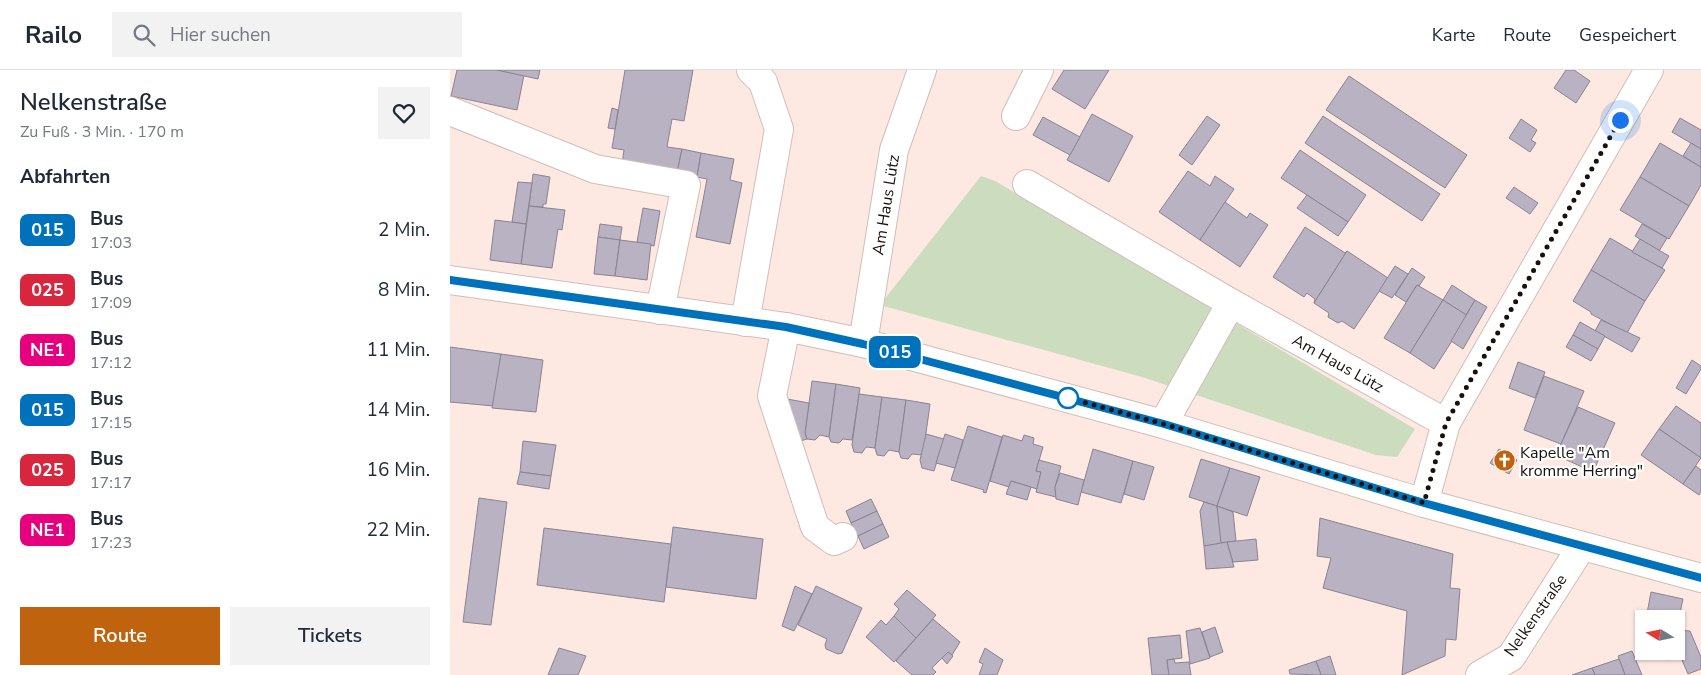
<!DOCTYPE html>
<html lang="de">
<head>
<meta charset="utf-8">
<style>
	body { margin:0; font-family:"Nunito Sans",sans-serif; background:#f2f2f3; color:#1f2937; height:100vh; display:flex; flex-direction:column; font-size:19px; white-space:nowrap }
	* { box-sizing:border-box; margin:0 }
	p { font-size:16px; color:#747a83 }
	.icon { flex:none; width:28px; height:28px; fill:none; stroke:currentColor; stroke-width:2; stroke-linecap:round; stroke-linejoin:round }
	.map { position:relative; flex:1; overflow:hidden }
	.panel { display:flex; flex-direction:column; background:#fff; width:450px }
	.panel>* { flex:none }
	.badge { padding:0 10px; border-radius:8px; font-size:18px; line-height:32px }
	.needle { width:32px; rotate:280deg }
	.controls { position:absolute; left:1185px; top:540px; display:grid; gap:10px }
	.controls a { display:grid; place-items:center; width:50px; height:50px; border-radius:0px; background:#fff; box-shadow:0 1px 4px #0004; font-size:25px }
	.you { position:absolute; width:25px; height:25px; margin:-12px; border:4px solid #fff; border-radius:50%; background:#1a73e8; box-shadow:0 0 0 8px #1a73e833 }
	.map>.badge { position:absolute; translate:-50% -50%; box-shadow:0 0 0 2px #fff }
	h2 { padding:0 20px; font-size:19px; line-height:45px }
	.round { display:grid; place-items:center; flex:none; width:52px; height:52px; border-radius:0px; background:#f2f2f3 }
	.headline { display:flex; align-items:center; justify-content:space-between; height:85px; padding:0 20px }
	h1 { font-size:24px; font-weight:600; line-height:38px }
	.action { display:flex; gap:10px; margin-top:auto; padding:10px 20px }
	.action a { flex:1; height:58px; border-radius:0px; background:#bf630e; color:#fff; font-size:20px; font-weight:600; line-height:58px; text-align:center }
	.action a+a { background:#f2f2f3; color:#1f2937 }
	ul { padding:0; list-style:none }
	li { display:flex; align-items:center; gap:15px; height:60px; padding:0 20px }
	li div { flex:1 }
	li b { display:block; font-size:19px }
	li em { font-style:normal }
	li .badge { min-width:55px; font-weight:700; text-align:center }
	header { display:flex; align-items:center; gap:30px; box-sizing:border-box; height:70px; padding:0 25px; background:#fff; border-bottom:1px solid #e0e1e3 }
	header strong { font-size:24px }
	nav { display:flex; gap:28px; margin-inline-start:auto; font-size:18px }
	.search { width:350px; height:45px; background:#f2f2f3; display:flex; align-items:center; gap:12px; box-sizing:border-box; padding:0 18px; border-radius:0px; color:#747a83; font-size:19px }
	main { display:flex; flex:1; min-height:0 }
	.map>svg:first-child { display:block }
</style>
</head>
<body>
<header>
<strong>Railo</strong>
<div class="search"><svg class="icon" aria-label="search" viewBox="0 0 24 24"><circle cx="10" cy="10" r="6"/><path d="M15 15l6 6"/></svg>Hier suchen</div>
<nav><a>Karte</a><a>Route</a><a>Gespeichert</a></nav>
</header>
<main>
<section class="panel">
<div class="headline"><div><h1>Nelkenstraße</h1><p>Zu Fuß · 3 Min. · 170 m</p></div><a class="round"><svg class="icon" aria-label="heart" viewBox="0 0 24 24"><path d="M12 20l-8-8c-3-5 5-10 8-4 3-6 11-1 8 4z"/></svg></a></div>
<h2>Abfahrten</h2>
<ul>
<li><span class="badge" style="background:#0072bc;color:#fff">015</span><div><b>Bus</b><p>17:03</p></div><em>2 Min.</em></li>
<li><span class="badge" style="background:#d7263d;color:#fff">025</span><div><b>Bus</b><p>17:09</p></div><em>8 Min.</em></li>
<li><span class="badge" style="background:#e6007e;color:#fff">NE1</span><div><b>Bus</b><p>17:12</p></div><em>11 Min.</em></li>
<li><span class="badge" style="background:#0072bc;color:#fff">015</span><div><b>Bus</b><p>17:15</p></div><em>14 Min.</em></li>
<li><span class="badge" style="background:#d7263d;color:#fff">025</span><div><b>Bus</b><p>17:17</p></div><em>16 Min.</em></li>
<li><span class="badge" style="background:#e6007e;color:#fff">NE1</span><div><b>Bus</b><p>17:23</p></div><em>22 Min.</em></li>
</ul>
<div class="action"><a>Route</a><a>Tickets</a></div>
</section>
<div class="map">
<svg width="1251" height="605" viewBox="0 0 1251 605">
	<rect width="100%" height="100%" fill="#fde9e1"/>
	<path fill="#ccdcbe" d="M531,106L545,111L965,359L947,387L926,385L692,307L430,235Z"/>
	<g fill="#b9b2c3" stroke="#898393">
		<path d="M7,0H47L74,5L67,40L1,26Z"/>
		<path d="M47,0H90L88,9Z"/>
		<path d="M175,0H243L234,51L222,49L217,77L232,79L227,103L172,94L174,80L162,78Z"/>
		<path d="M614,0H659L635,39L602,19Z"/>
		<path d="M1116,0H1124L1140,11L1126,33L1104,18Z"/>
		<path d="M899,6L1017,85L995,118L876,40Z"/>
		<path d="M162,38L168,40L165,59L158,58Z"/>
		<path d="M642,44L683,66L659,112L617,90Z"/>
		<path d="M757,46L770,55L742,95L729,85Z"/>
		<path d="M873,46L990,124L972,151L855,73Z"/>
		<path d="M593,47L630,67L620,85L583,65Z"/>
		<path d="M1230,48L1251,60V79L1222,62Z"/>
		<path d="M1071,49L1087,60L1081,70L1086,73L1080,82L1059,68Z"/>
		<path d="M1210,73L1251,97V115L1239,136L1190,107Z"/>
		<path d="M1241,73L1251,79V97L1233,86Z"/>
		<path d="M232,79L251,83L247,107L227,103Z"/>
		<path d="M850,80L916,125L898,152L831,108Z"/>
		<path d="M251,83L284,89L280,110L292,113L280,174L246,167L257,109L247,107Z"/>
		<path d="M738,101L760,116L765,106L784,119L750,170L709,142Z"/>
		<path d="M83,104L100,107L96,134H93V137L79,136Z"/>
		<path d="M1190,107L1239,136L1219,169L1170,140Z"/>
		<path d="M68,112L82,113L76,154L62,152Z"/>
		<path d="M1064,117L1088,133L1080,144L1056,128Z"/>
		<path d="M857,125L898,152L888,166L847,138Z"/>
		<path d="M775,132L797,148L800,143L818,155L790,197L750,170Z"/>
		<path d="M79,136L115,140L112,160L108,159L102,198L71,194Z"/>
		<path d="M193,138L210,141L204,176L187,172Z"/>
		<path d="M45,150L76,154L71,194L40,190Z"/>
		<path d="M150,154L172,157L170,170L148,167Z"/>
		<path d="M1192,154L1217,168L1209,181L1185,166Z"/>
		<path d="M855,157L895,183L897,181L864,233L865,229L857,223L854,227L823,207Z"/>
		<path d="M148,167L170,170L165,206L144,204Z"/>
		<path d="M1160,168L1215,200L1195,231L1141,200Z"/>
		<path d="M1190,169L1219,186L1212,198L1182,182Z"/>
		<path d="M170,170L201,174L197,210L165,206Z"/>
		<path d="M897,181L938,208L904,259L892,251L888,253L878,247L879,243L864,233Z"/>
		<path d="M945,196L958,204L942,228L929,221Z"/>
		<path d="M962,198L975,207L969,216L967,215L956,232L945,225Z"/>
		<path d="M1141,200L1195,231L1177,263L1141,244V242L1123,231Z"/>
		<path d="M967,215L993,230L960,283L934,268Z"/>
		<path d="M1002,215L1025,230L1016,245L993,230Z"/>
		<path d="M993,230L1018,246L984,299L960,283Z"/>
		<path d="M1025,230L1037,237L1013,279L1001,271Z"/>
		<path d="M1151,250L1190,268L1182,282L1145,261Z"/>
		<path d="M1130,252L1155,266L1148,279L1123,265Z"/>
		<path d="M1123,265L1148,279L1141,291L1116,277Z"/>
		<path d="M0,277L51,284L44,336L0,332Z"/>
		<path d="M51,284L93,290L86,342L42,338Z"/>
		<path d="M1242,290L1251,296V299L1236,324L1226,318Z"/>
		<path d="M1068,292L1095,302L1085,328L1059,318Z"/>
		<path d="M1094,306L1134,321L1111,374L1074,360Z"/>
		<path d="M362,311L386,314L379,367L370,365L365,370L357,369L355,363Z"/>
		<path d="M386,314L410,318L402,370L393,369L389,373L381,372L379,367Z"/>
		<path d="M409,324L432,327L425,378L416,377L412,383L404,382L402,375Z"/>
		<path d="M432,327L456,330L449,382L439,380L434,386L427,385L425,378Z"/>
		<path d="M337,329L359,333L355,363L357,369L347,372Z"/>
		<path d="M456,330L480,334L473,385L462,384L458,389L451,388L449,382Z"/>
		<path d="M1226,336L1251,353V388L1209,359Z"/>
		<path d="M1128,337L1165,353L1143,402L1106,385Z"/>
		<path d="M518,356L552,367L536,423L533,422L534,420L501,410Z"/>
		<path d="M1209,359L1251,388L1233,414L1191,385Z"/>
		<path d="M476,364L494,369L484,401L472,398L470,390Z"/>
		<path d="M495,364L513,370L505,398L486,393Z"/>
		<path d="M553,365L572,371L574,365L584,368L583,374L593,377L586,401L591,402L587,419L561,411L559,417L540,411Z"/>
		<path d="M73,371L106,375L101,406L70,402Z"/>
		<path d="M643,379L683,391L671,433L631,422Z"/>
		<path d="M1049,379L1067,390L1059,404L1040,393Z"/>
		<path d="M751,389L780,398L767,436L739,427Z"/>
		<path d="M589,390L611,396L605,417L606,427L586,422L591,402L586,401Z"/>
		<path d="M683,391L704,397L694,430L674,424Z"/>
		<path d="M1246,396L1251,400V422L1249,425L1233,414Z"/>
		<path d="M780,398L810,407L797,446L767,436Z"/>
		<path d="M70,402L101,406L99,419L67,414Z"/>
		<path d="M610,403L634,410L628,435L606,429L605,417Z"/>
		<path d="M561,411L581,417L577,430L556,424Z"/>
		<path d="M29,428L57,432L41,555L13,552Z"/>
		<path d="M421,429L427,441L401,453L396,441Z"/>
		<path d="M754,432L767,436L772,474L754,476L750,441Z"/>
		<path d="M767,436L783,442L786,471L771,473Z"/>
		<path d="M427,441L433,454L408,466L401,453Z"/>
		<path d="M870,448L1003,484L1000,518L1010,519L1006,570L996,569L995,586L952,605L957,541L873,518L881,488L867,486Z"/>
		<path d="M433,454L439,467L414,479L408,466Z"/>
		<path d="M223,457L313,469L306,529L216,517Z"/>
		<path d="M94,458L221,474L214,532L87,515Z"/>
		<path d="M806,469L808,490L783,492L777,472Z"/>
		<path d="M777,472L784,497L756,499L754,476Z"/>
		<path d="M345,516L362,524L344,561L332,556Z"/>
		<path d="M366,516L412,538L392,583L388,584L376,579L375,575L377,569L348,555Z"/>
		<path d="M457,520L486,545L466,568L444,546L449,539L444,534Z"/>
		<path d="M1201,522L1233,529L1226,561V549H1196Z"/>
		<path d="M444,546L466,568L444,592L416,567L431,550L436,555Z"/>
		<path d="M483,549L510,572L502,585L498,582L482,598L486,602L483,605H462L446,591Z"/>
		<path d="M765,557L773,582L760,587L752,562Z"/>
		<path d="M750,558L760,588L740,594L736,561Z"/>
		<path d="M1226,560L1240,561L1251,587V599L1238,604L1226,576Z"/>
		<path d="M730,565L732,588L717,590L719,605H702L698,568Z"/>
		<path d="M1226,576L1230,585L1218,590L1214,581H1226Z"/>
		<path d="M109,578L136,586L128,605H98Z"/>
		<path d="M535,578L553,590L547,605H529L533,594L529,592Z"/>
		<path d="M1182,581L1192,605H1175L1168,586Z"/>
		<path d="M498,582L503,586L497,594L492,588Z"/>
		<path d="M880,586L886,605H871L866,591Z"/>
		<path d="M724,589L725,593L739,592L741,605H719L717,590Z"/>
		<path d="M1169,589L1175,605H1145L1142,598Z"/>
		<path d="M866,591L871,605L840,604L839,600Z"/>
		<path d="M1142,598L1145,605H1122Z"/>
	</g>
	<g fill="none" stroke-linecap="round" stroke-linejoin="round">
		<defs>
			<g id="minor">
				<path d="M0,41L145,99L236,115L210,240"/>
				<path d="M566,46L589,0"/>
				<path id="s1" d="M577,114L781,233L996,353"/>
				<path d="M0,210L336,257L413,273L713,354L974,433L1251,508"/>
				<path d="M295,252L329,59L313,12L301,0"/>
				<path d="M336,257L322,326L365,457L384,471L393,467"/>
				<path id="s2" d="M413,273L444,80L472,0"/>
				<path d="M713,354L781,233"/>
				<path d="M974,433L996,353L1199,0"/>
				<path d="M1030,605L1061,587L1132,476"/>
			</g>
		</defs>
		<use href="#minor" stroke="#d1beb7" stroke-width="30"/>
		<use href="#minor" stroke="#fff" stroke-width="28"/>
	</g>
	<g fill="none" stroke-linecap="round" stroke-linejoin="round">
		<defs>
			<path id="line" d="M0,210L336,257L413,274L714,354L974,433L1251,508"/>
		</defs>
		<use href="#line" stroke="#fff" stroke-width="11"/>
		<use href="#line" stroke="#0072bc" stroke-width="8"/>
		<path stroke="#18120f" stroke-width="5" stroke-dasharray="0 9" d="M618,328L714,354L974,433L996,353L1170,50"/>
	</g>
	<defs>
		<symbol id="church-disc" viewBox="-11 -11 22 22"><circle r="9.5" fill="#bf630e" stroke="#fff"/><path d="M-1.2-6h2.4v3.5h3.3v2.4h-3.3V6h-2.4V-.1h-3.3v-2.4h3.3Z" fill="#fff"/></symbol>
	</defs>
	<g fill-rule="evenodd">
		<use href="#church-disc" x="1042" y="378" width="25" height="25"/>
	</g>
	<circle fill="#fff" stroke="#0072bc" stroke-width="2.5" cx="618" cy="328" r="10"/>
	<g text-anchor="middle" stroke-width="4.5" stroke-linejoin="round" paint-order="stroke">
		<g font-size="16" fill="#18120f" stroke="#fff">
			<text dy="6" stroke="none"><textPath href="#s2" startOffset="140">Am Haus Lütz</textPath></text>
			<text dy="6" stroke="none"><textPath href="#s1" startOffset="359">Am Haus Lütz</textPath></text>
			<text transform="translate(1085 545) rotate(-55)" y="6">Nelkenstraße</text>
		</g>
		<g font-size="16" fill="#18120f" stroke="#fff" text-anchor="start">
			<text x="1070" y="388">Kapelle "Am<tspan x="1070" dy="18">kromme Herring"</tspan></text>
		</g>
	</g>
</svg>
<div class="controls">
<a><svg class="needle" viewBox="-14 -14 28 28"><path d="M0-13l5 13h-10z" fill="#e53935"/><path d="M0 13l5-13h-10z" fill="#747a83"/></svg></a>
</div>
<div class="you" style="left:1170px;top:50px"></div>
<b class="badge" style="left:445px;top:282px;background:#0072bc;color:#fff">015</b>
</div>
</main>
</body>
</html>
